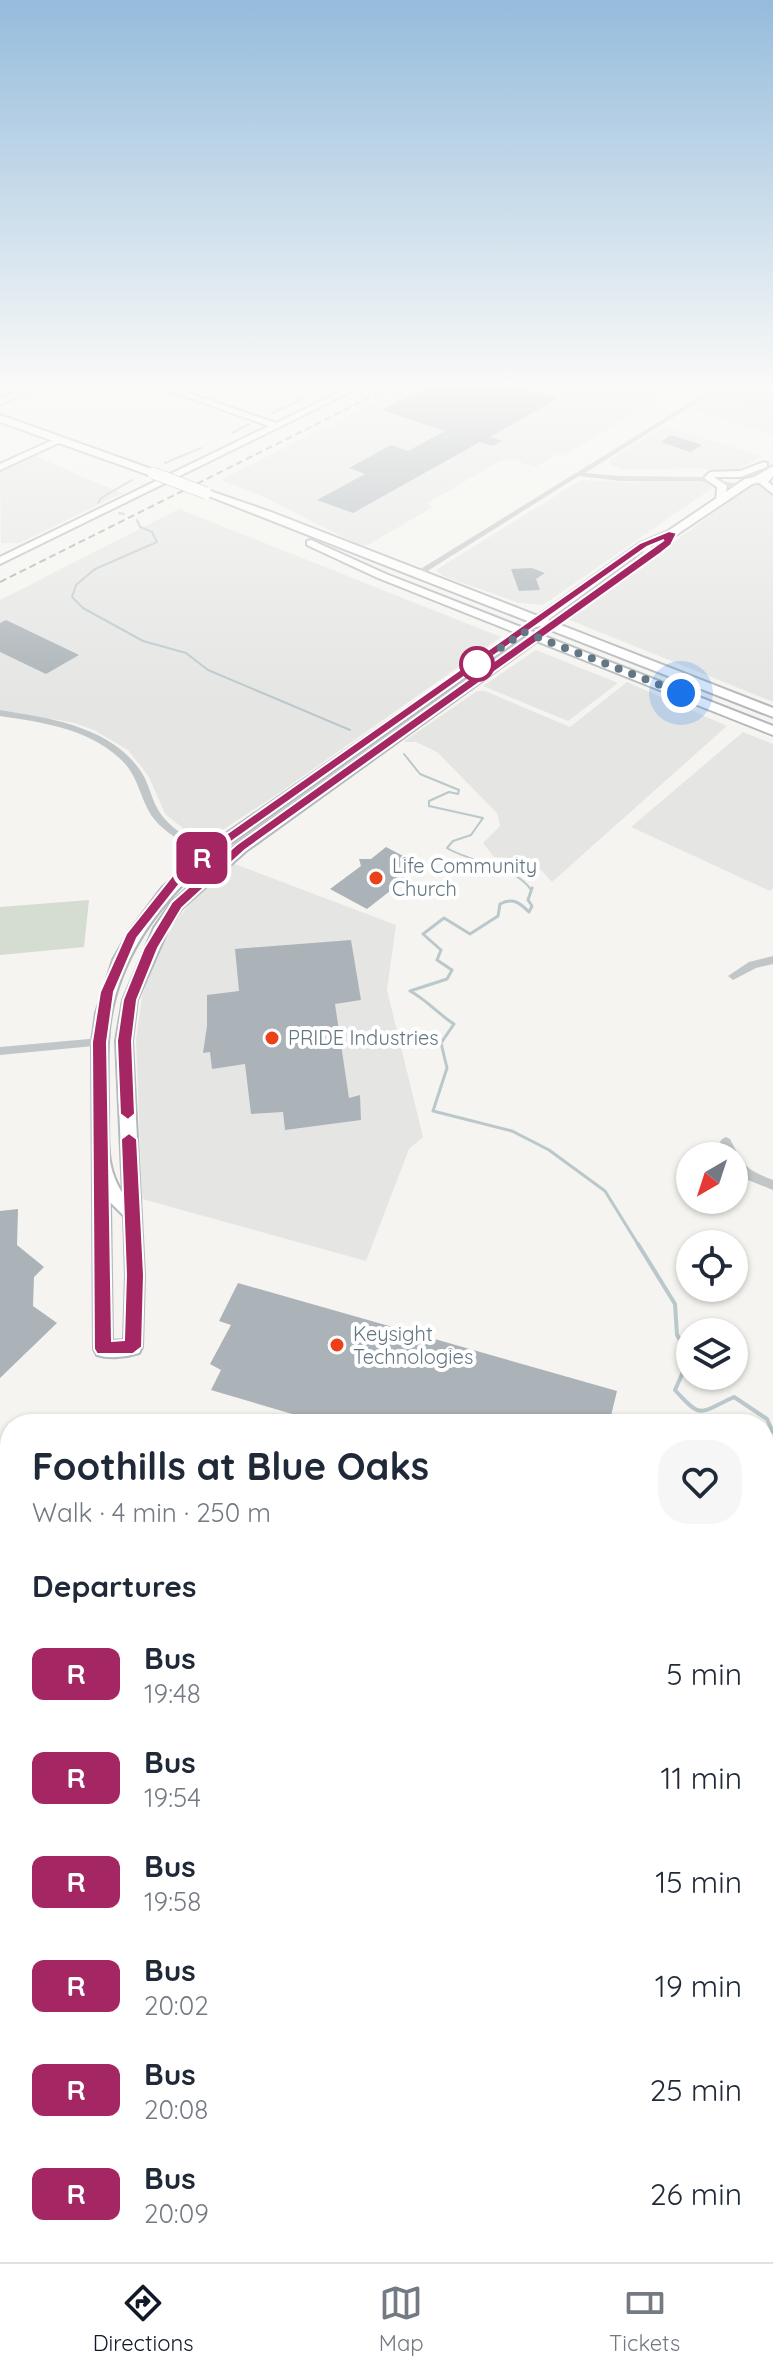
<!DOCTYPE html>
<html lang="en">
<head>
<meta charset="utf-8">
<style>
	body { margin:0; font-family:Quicksand,sans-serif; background:#f6f6f7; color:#1f2937; height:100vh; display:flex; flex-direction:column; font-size:30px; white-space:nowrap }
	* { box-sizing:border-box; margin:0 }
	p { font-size:26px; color:#747a83 }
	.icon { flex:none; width:44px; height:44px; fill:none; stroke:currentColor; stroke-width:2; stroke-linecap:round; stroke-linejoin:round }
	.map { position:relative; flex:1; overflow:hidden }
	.details { position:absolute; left:0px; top:1414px; width:774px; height:848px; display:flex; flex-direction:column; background:#fff; border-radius:32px 32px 0 0; box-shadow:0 2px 6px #0004 }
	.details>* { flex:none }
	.badge { padding:0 16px; border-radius:12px; font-size:28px; line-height:52px }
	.needle { width:52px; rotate:219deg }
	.controls { position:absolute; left:676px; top:1142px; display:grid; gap:16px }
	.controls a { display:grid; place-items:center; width:72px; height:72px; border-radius:50%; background:#fff; box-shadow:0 2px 6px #0004; font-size:40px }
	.you { position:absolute; width:40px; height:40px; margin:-20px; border:6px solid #fff; border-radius:50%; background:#1a73e8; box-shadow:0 0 0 12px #1a73e833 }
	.map>.badge { position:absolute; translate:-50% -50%; box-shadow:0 0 0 4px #fff }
	h2 { padding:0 32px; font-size:30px; line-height:72px }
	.round { display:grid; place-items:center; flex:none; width:84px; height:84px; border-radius:32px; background:#f6f6f7 }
	.headline { display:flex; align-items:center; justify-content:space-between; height:136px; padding:0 32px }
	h1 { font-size:38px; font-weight:800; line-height:60px }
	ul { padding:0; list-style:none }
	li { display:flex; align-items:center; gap:24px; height:104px; padding:0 32px }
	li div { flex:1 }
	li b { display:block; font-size:30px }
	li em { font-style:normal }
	li .badge { min-width:88px; font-weight:700; text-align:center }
	.tabs { display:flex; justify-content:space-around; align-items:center; height:112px; border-top:2px solid #e0e1e3; background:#fff; font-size:22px; color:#747a83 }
	.tabs a { display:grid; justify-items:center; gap:4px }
	.tabs .current { color:#111827 }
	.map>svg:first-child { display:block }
</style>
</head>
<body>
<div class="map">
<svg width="773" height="2262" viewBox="0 0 773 2262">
	<rect width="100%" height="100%" fill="#f5f4f0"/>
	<g fill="#e5e6e4">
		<path d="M410,385H680L563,456L557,454L535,467L511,459L502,460L427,503L433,507L366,546L355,543L262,496L220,480L324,428L343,422L341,419Z"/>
		<path d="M716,394L773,411V435L690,410Z"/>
		<path d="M664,426L762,456L733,472L696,468L624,470L609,464L611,459Z"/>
		<path d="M35,456L81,476L122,493L20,543H1L0,472Z"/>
		<path d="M773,470V702L567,619Z"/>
		<path d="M581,480L624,482L696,480L711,482L712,488L543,605L519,603L443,576L436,570Z"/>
		<path d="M179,509L501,637L282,791L209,839L198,840L165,814L149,777L128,750L94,730L74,723L0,710V600Z"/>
		<path d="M536,650L618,683L568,721L483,686Z"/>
		<path d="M627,682L727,726L552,882L542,871L532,866L512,858L494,857L483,843L500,826L497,813L437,752L416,742H403L477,691H485L570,727Z"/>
		<path d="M743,732L773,744V888L770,891L631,827Z"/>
		<path d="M232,863L396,925L387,990L423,1137L409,1149L366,1261L142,1199L136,1040L142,996L154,959L176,921L195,898Z"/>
	</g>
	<g fill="#d5dcd1">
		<path d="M682,385H773V411Z"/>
		<path d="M89,900L84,947L0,955V907Z"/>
	</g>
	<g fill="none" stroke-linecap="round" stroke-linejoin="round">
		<g stroke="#bac7cb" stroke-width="2">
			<path d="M323,389L332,385"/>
			<path d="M272,413L307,397"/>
			<path d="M232,433L249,424"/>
			<path d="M165,463L201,448"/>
			<path d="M98,503L101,498L132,480"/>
			<path d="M119,513L124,514"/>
			<path d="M137,520L140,527L152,532L157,542L95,569L76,585L72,597L83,608L143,641L186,653L208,670L350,730"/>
			<path d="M404,754L420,774L459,790L458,794L449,792L429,801V806L483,818L471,835L453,841L447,848C472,863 516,866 531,890"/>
		</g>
		<path stroke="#bac7cb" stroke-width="3" d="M532,888L528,900L532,906L529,912C520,903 513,897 500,904L498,916L470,934L444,918L423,934L441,950L437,960L452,970L447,979L410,991C427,1000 438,1014 454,1024L441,1043L447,1068L433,1111L512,1131L549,1150L605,1191L639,1246"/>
		<g stroke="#bac7cb" stroke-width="4">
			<path d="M638,1244L675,1304L677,1335L690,1354"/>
			<path d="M690,1356L675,1390C702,1420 699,1413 734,1397L767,1419L773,1432"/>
			<path d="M0,1488H10"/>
		</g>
		<g stroke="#bac7cb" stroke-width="5">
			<path d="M764,2021L773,2027"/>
			<path d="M764,2112L773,2106"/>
			<path d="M764,2136L773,2154"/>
			<path d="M764,2190L773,2169"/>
			<path d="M722,2262L727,2252"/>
		</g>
	</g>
	<g fill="#abb3b8">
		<path d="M430,385H515L558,398L490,437L502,441L493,446L480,442L353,513L317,500L365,474L349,468L391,445L408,451L445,431L381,410Z"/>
		<path d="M669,436H674L702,445L690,452L661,442Z"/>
		<path d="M532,568L545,573L536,579L540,590L519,591L511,569Z"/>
		<path d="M6,620L52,642L79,655L46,674L0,652V623Z"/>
		<path d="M386,847L422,866L367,909L330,889L361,866L359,859H371Z"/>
		<path d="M351,940L361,1000L335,1004L349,1098L360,1095L361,1120L285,1130L283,1112L251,1114L245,1064L212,1069L210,1052L203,1053L207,1026V995L239,991L235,949Z"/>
		<path d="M18,1209L17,1245L44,1267L34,1277L33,1306L57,1323L0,1378V1211Z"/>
		<path d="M238,1283L617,1391L609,1424H326L211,1390L221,1370L210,1364L231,1325L219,1321Z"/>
	</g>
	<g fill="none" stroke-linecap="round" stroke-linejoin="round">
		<defs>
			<g id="secondary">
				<path d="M35,385H45L0,404V398Z"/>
				<path d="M153,385H164L276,423L355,385H365L0,564V557L269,426Z"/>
				<path d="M55,439L63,441L0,470V464Z"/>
				<path d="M764,462L767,463V467L741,477H714L727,486L724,502L716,504L717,487L704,478L710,472L740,471Z"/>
				<path d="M773,467V476L768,482L773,486V494L758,482Z"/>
				<path d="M640,543H648L655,552L640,566L633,561L644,552L639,545Z"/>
				<path d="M520,630L529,632L214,855C157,904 111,965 108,1043C107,1064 108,1084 108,1105C109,1139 104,1165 123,1194L116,1041L123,1000L154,928L172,902L236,845L532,635H540V639L246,851L182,908L168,929L137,1000L132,1041L144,1275L142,1347L139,1353C127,1357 109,1359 97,1355L94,1349L92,1042L96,1013L113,960L129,932L162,888L204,849ZM110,1202L124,1216L126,1275L124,1340L112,1341Z"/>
			</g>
			<g id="primary">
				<path d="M0,415L157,471L158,473L149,475L0,422Z"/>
				<path d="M773,466V474L761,482L752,484L676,535L648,547L548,620L773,708V717L540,626L528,629L526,626L530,622L201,493L210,491L271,512L538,616L640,543L668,531L745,479L754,477Z"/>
				<path d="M311,540L386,574L773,726V735L378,578L307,545V541Z"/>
			</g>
		</defs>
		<use href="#secondary" stroke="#b3b9bd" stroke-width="4"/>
		<use href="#primary" stroke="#b4b9bc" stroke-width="4"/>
		<g fill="#c1c6c8" fill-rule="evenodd">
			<path d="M707,392L712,393L585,473L620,476L700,477L744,485V489L700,481H620L579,476L421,575L414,573Z"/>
			<path d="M0,710C49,718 109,726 140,770C147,780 150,792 155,804C166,828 190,839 212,850V854C204,855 197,850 190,846C175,838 161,829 151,815C138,793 138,773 117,756C85,728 40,722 0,716Z"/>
			<path d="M773,956V964L756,968L733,980L728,976L749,962Z"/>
			<path d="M100,1038L106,1042L104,1045L0,1055V1047Z"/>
			<path d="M726,1137L730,1139C744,1166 743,1168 773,1180V1190L743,1178L734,1169V1156H726L720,1142L722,1139Z"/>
		</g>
		<use href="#secondary" fill="#fff" fill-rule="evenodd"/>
		<use href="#primary" fill="#fff" fill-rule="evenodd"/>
		<path stroke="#9fa7ac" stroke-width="2" stroke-dasharray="7 4" stroke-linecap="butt" d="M0,582L395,385"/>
		<defs>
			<path id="primary-bridge" d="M153,473L206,493"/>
		</defs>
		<use href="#primary-bridge" stroke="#b4b9bc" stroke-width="13" stroke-linecap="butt"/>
		<use href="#primary-bridge" stroke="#fff" stroke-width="11"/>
	</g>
	<linearGradient id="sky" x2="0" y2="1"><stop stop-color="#95bcdc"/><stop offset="0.55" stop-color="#fafaf8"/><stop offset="1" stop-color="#fafaf8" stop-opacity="0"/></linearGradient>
	<rect width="773" height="701" fill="url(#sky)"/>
	<path fill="#a42764" stroke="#fff" stroke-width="2" d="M669,531L677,533L671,545L661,553L245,850L182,908L158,948L137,1000L132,1041L135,1114L128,1120L120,1114L117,1041L123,1000L144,948L172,902L236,845L664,540L647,547L214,854L182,881L137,938L114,992L107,1042L112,1341L124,1340L126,1275L121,1139L129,1133L137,1139L144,1275L142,1347L133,1354H97L94,1349L92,1042L100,992L126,934L173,875L205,849L640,543Z"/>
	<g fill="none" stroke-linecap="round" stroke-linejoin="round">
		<path stroke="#627683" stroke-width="8" stroke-dasharray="0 14.4" d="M477,664L524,632L681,693"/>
	</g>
	<circle fill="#fff" stroke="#a42764" stroke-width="4" cx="477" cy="664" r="16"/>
	<g fill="#ec4019" stroke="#fff" stroke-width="3">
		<circle cx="376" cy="878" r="8"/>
		<circle cx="272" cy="1038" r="8"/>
		<circle cx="337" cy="1345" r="8"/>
	</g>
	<g text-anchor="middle" stroke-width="8" stroke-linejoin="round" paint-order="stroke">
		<g font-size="20" fill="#627683" stroke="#fff" text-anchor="start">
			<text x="392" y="873">Life Community<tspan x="392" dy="23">Church</tspan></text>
			<text x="288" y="1045">PRIDE Industries</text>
			<text x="353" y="1341">Keysight<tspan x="353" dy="23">Technologies</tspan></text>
		</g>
	</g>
</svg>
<div class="controls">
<a><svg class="needle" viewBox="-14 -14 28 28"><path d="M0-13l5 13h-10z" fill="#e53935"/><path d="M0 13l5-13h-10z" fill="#747a83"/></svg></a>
<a><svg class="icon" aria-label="locate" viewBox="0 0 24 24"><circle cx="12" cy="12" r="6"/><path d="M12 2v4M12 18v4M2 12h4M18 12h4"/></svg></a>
<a><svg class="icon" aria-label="layers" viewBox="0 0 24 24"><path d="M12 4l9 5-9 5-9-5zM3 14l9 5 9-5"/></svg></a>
</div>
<div class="you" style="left:681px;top:693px"></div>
<b class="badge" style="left:202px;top:858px;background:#a42764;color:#fff">R</b>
<section class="details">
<div class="headline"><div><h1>Foothills at Blue Oaks</h1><p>Walk · 4 min · 250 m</p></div><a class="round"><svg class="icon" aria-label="heart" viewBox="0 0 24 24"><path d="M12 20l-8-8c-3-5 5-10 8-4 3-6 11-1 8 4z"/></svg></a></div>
<h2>Departures</h2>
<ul>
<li><span class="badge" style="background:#a42764;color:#fff">R</span><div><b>Bus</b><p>19:48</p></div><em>5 min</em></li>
<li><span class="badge" style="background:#a42764;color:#fff">R</span><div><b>Bus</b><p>19:54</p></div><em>11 min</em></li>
<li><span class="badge" style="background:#a42764;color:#fff">R</span><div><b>Bus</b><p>19:58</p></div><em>15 min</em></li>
<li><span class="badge" style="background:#a42764;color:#fff">R</span><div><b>Bus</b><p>20:02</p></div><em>19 min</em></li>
<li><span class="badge" style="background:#a42764;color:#fff">R</span><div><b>Bus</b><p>20:08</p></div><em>25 min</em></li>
<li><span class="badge" style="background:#a42764;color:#fff">R</span><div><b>Bus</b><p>20:09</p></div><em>26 min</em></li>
</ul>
</section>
</div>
<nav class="tabs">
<a class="current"><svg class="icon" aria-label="directions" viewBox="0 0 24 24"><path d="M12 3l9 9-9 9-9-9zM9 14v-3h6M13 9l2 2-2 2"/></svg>Directions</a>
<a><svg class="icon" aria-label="map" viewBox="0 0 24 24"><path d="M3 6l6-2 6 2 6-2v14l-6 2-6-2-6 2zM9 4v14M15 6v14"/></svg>Map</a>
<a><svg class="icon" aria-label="tickets" viewBox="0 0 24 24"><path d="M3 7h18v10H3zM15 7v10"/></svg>Tickets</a>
</nav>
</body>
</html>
